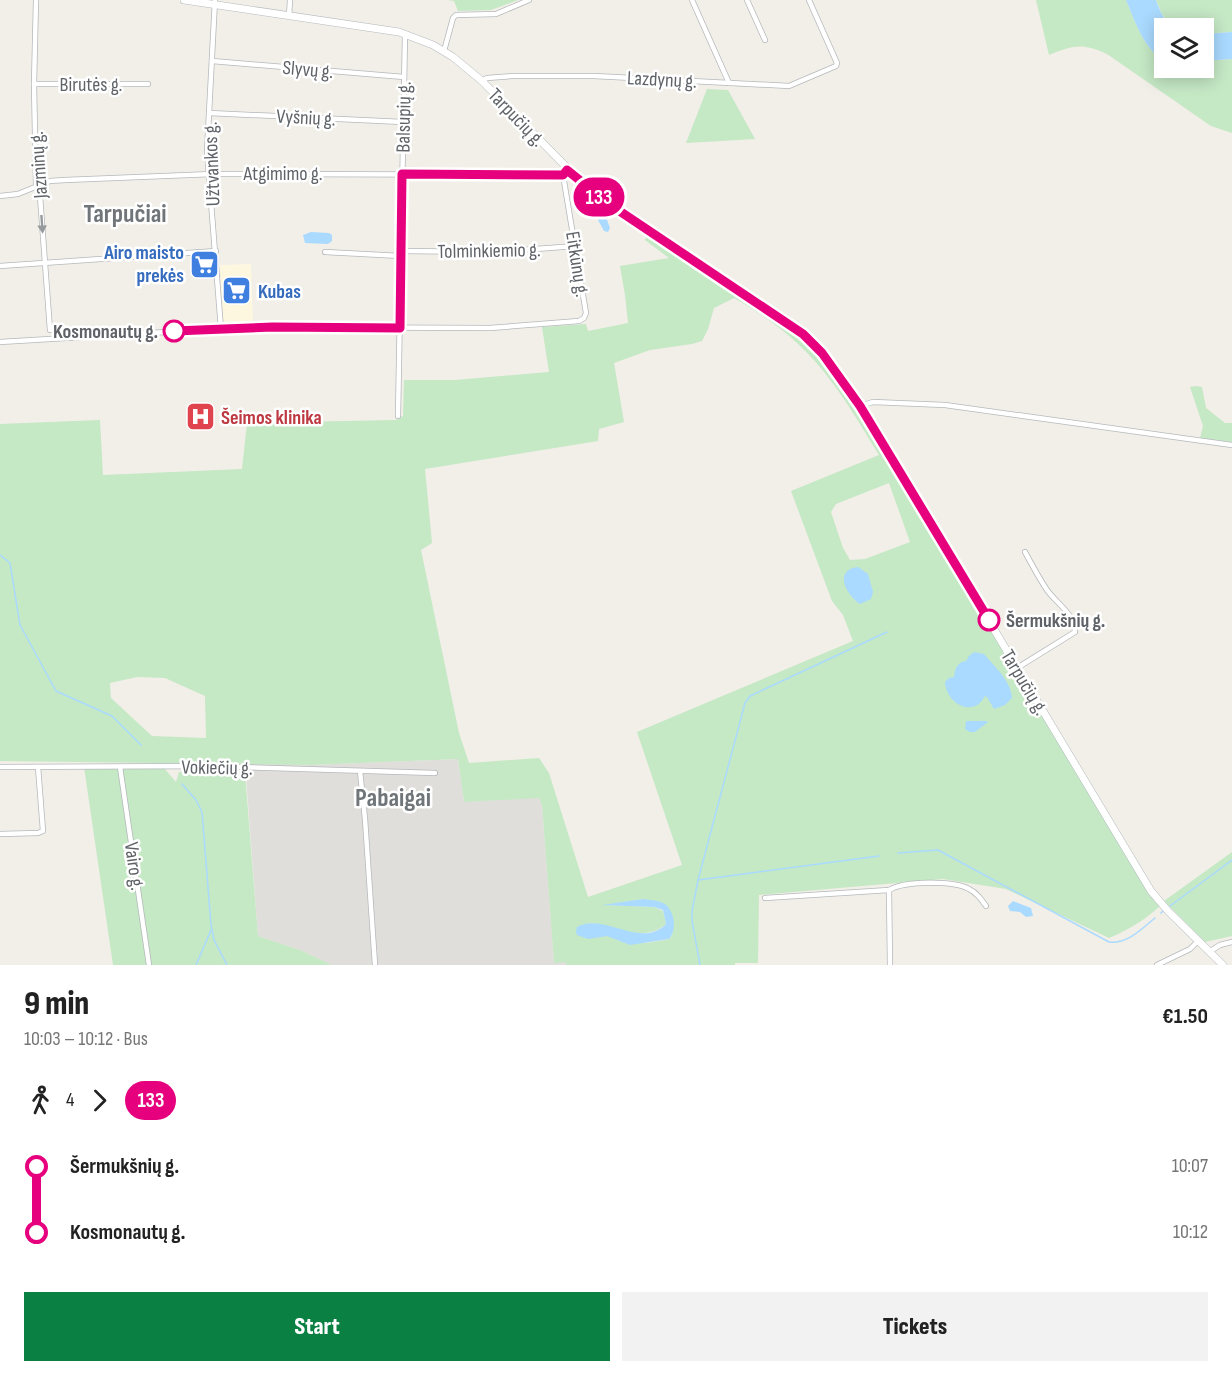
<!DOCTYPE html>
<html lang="en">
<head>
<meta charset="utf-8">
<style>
	body { margin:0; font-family:"Sofia Sans Condensed",sans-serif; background:#f2f2f2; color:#222; height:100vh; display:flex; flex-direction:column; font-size:22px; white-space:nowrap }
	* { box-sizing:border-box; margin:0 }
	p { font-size:20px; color:#767676 }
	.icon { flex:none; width:33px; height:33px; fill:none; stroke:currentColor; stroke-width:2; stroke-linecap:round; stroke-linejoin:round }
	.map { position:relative; height:965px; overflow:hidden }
	.sheet { display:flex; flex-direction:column; background:#fff; flex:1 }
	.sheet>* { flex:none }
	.badge { padding:0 12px; border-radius:20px; font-size:21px; line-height:39px }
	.buttons { position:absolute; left:1154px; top:18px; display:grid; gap:12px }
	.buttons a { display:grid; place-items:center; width:60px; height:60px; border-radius:0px; background:#fff; box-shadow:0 3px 15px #0003; font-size:30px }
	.map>.badge { position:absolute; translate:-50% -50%; box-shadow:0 0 0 3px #fff }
	.legs { display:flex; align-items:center; gap:9px; height:66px; padding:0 24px; font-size:20px }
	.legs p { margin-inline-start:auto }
	.head { display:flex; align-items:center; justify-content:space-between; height:102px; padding:0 24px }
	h1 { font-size:33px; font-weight:800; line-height:45px }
	.button { display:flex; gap:12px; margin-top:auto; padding:12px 24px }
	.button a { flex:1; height:69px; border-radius:0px; background:#0b8043; color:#fff; font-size:24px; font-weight:800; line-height:69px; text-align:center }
	.button a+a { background:#f2f2f2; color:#222 }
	ul { padding:0 24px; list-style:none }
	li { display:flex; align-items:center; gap:21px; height:66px; font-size:22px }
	li i { display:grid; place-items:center; width:9px; height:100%; margin:0 8px; background:currentColor }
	li i::after { content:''; width:15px; height:15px; margin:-8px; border:4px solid; border-radius:50%; background:#fff }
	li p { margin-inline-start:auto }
	li:first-child i { background:linear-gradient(#0000 50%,currentColor 0) }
	li:last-child i { background:linear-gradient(currentColor 50%,#0000 0) }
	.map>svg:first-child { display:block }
</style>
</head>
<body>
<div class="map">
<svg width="1232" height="965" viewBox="0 0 1232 965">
	<rect width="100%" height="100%" fill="#f1efe8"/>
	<path fill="#fef7e0" d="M251,264L253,323L223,324L220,265Z"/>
	<path fill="#e0deda" d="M458,759L464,802L539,797L542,805L554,962H566V965H332L300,950L258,936L245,763L311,765Z"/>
	<g fill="#c5e8c5" fill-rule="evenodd">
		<path d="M448,0H518L491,10L458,11L454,1Z"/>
		<path d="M1036,0H1126C1134,19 1144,50 1164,60V68H1203V61L1232,59V133L1211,126L1107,54C1082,43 1074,45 1049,55Z"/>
		<path d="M1156,0H1232V32L1203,34V28L1172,27L1162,14Z"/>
		<path d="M707,89L728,90L755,139L686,143Z"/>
		<path d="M648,234L794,332C820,353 838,380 857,407L1160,906C1145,920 1128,930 1109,938L1006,889L943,879L759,895L758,963H735V965H566V962L554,963L542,805L539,798L464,802L458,759L311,765L0,761V424L100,420L103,475L242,469L247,423L396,420L403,416L404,380H455L549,372L542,327L586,324L588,331L628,323L625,295L620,266L669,258L645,240ZM734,298C809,340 836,383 879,455L791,491L832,601L843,615L853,641L637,732L682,865L588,897L549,773L539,758L469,763L459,733L421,550L432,543L425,469L598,441L599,429L624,422L614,363L650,350L692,344L702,341L708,329L714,308ZM889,483L910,542L865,559L850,560L843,548L831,512L836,504ZM137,677L165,678L205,696L206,738L152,736L111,698L110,683ZM643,899L667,906C670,916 678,930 669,939C633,946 620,947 590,923C613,927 646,943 666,924L663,911L654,907L606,905Z"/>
		<path d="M1196,386L1202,387L1206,408L1225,423H1232V442L1200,438L1203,426L1190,387Z"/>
		<path d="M84,767H163L176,782L179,772L245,773L258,936L300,950L332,965H113Z"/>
		<path d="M1232,852V936L1205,942L1164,901Z"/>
	</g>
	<g fill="#aadaff">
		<path d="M1126,0H1156C1160,11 1165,24 1176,28H1164V60C1144,50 1134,19 1126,0Z"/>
		<path d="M1232,32V59L1203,61V34Z"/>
		<path d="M602,215L606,217L610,228L608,232L604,231L598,220Z"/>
		<path d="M311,232L329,233L332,235V241L328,244L305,243L303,235Z"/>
		<path d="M858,567L868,574L873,592L871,599L860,604C846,595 833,570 858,567Z"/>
		<path d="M974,652L984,654C995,667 1011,681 1012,698L1005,705L994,709L987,697L985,696C973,719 946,703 945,682L949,678L954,677C955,669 957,662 966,661L969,656Z"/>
		<path d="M966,721H987L988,722L975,732H970L965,729Z"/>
		<path d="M643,899C649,900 657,900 663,903C674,908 678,930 669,939L630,945L607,936L588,939L577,935L576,932L577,927C605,912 640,950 666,924L663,910L654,907L602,905Z"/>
		<path d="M1013,901L1031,908L1033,916L1026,917L1020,912L1010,911L1008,906Z"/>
	</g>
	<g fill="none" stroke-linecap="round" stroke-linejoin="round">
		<g stroke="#aadaff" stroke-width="1.5">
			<path d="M0,555L10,563L20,625L56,691L112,716L141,745"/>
			<path d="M182,784L196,800L202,812L211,925L214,940L227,965"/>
			<path d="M898,853L938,850L1109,942C1128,944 1141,929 1155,918"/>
			<path d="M698,880L879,856"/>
			<path d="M1170,906L1232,860"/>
			<path d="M1161,913L1163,911"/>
			<path d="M196,965L211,930"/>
			<path d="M700,965L692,921V911L698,880L745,703L750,696L887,632"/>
		</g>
		<defs>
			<g id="street">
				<path d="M36,0L34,84L36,186L40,196L50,330"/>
				<path d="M215,0L207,151L221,329"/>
				<path d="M692,0L729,83"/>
				<path d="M747,0L765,40"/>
				<path d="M289,16L290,0"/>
				<path d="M444,51L453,18L456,15L496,14L529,0"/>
				<path d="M212,61L404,77"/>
				<path d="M482,81L487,78L512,76H594L789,86L836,66L837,63L809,0"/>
				<path d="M34,84H148"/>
				<path d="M209,113L403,122"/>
				<path d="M0,196L18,194L50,181L65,180L213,174L563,175L567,170"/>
				<path d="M401,251L494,252L576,246"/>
				<path d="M325,252L401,256"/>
				<path d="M0,266L216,251"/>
				<path d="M0,342L250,327L490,328L579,321L584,318L586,313L563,175"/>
				<path d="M860,406L873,402L945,405L1232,445"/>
				<path d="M398,416L405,34"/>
				<path d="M1017,668L1075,632C1075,614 1056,603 1047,590C1039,578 1032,565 1025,552"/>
				<path d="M0,767L202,766L435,773"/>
				<path d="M120,767L149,965"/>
				<path d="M360,771L365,819L375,965"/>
				<path d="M0,834L38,833L43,831L38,767"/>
				<path d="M889,890L890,965"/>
				<path d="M765,898L889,890C904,881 953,880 969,889C977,893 981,899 986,906"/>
				<path d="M1209,952L1220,945L1232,942"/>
				<path d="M1157,965L1190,949L1198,941"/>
			</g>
			<path id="secondary" d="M184,0L399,32L433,45L453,57L482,81L587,188L803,335L822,353L860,406L1151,891L1168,911L1223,965"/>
		</defs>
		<use href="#street" stroke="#b5b8bc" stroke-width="6"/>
		<use href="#secondary" stroke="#b6babf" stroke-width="8"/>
		<use href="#street" stroke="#fff" stroke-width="4.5"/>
		<use href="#secondary" stroke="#fff" stroke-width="7"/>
	</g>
	<defs><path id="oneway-solid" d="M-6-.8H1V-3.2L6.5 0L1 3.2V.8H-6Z" transform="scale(1.5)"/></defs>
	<use fill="#979a9d" href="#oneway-solid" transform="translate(42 224) rotate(86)"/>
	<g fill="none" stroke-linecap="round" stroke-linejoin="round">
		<defs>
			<path id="line-1" d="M174,331L273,327L400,328L402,174L563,175L567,170L609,204L803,334L822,353L860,406L989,620"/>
		</defs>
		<use href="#line-1" stroke="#fff" stroke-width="14"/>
		<use href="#line-1" stroke="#e6007e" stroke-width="9"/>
	</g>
	<defs>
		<symbol id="supermarket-square" viewBox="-11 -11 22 22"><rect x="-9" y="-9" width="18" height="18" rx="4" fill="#3f7fe0" stroke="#fff"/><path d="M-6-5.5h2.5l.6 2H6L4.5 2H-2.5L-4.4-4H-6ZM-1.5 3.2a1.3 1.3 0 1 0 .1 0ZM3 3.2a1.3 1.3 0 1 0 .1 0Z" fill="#fff"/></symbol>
		<symbol id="hospital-square" viewBox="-11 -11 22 22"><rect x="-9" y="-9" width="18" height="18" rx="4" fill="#e0444e" stroke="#fff"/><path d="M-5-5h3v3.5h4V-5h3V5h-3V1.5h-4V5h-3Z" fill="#fff"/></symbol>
	</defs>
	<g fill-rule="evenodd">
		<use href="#supermarket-square" x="188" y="248" width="33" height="33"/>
		<use href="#supermarket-square" x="220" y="274" width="33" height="33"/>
		<use href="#hospital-square" x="184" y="400" width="33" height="33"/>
	</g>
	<g fill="#fff" stroke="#e6007e" stroke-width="3">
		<circle cx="174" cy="331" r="10"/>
		<circle cx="989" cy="620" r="10"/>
	</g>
	<g text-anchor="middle" stroke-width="5" stroke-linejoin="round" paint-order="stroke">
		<g font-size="20" fill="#5f6368" stroke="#fff">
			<text transform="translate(308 69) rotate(5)" y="7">Slyvų g.</text>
			<text transform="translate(662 79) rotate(3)" y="7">Lazdynų g.</text>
			<text x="91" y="91">Birutės g.</text>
			<text transform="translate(306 117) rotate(3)" y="7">Vyšnių g.</text>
			<text transform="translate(403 117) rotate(-89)" y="7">Balsupių g.</text>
			<text transform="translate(517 117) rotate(46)" y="7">Tarpučių g.</text>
			<text transform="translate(211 164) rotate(-92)" y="7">Užtvankos g.</text>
			<text transform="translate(38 165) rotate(-94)" y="7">Jazminų g.</text>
			<text x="283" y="180">Atgimimo g.</text>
			<text transform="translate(489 250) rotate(-1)" y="7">Tolminkiemio g.</text>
			<text transform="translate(578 264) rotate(81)" y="7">Eitkūnų g.</text>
			<text transform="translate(1025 682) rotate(59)" y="7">Tarpučių g.</text>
			<text transform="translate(217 767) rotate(1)" y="7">Vokiečių g.</text>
			<text transform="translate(135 866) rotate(82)" y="7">Vairo g.</text>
		</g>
		<g font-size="20" font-weight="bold" fill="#366cbe" stroke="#fff" text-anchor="end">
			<text x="184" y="259">Airo maisto<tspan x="184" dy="23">prekės</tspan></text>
			<text x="258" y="298" text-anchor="start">Kubas</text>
		</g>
		<g font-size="20" font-weight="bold" fill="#5f6368" stroke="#fff" text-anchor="end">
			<text x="158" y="338">Kosmonautų g.</text>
			<text x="1006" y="627" text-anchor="start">Šermukšnių g.</text>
		</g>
		<g font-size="20" font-weight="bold" fill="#be3a42" stroke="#fff" text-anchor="start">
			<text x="221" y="424">Šeimos klinika</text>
		</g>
		<g font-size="26" font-weight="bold" fill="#70757a" stroke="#fff">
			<text x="125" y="222">Tarpučiai</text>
			<text x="393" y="806">Pabaigai</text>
		</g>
	</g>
</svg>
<div class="buttons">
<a><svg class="icon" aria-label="layers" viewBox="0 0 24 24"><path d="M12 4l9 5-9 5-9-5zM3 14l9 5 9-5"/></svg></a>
</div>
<b class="badge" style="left:599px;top:197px;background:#e6007e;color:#fff">133</b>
</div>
<section class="sheet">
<div class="head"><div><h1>9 min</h1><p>10:03 – 10:12 · Bus</p></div><b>€1.50</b></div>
<div class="legs"><svg class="icon" aria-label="walk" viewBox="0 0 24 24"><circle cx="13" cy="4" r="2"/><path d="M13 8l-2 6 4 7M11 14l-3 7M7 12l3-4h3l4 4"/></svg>4<svg class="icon" aria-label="forward" viewBox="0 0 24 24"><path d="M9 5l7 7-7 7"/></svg><b class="badge" style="background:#e6007e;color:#fff">133</b></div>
<ul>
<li><i style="color:#e6007e"></i><b>Šermukšnių g.</b><p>10:07</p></li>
<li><i style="color:#e6007e"></i><b>Kosmonautų g.</b><p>10:12</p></li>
</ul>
<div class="button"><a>Start</a><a>Tickets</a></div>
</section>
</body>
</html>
